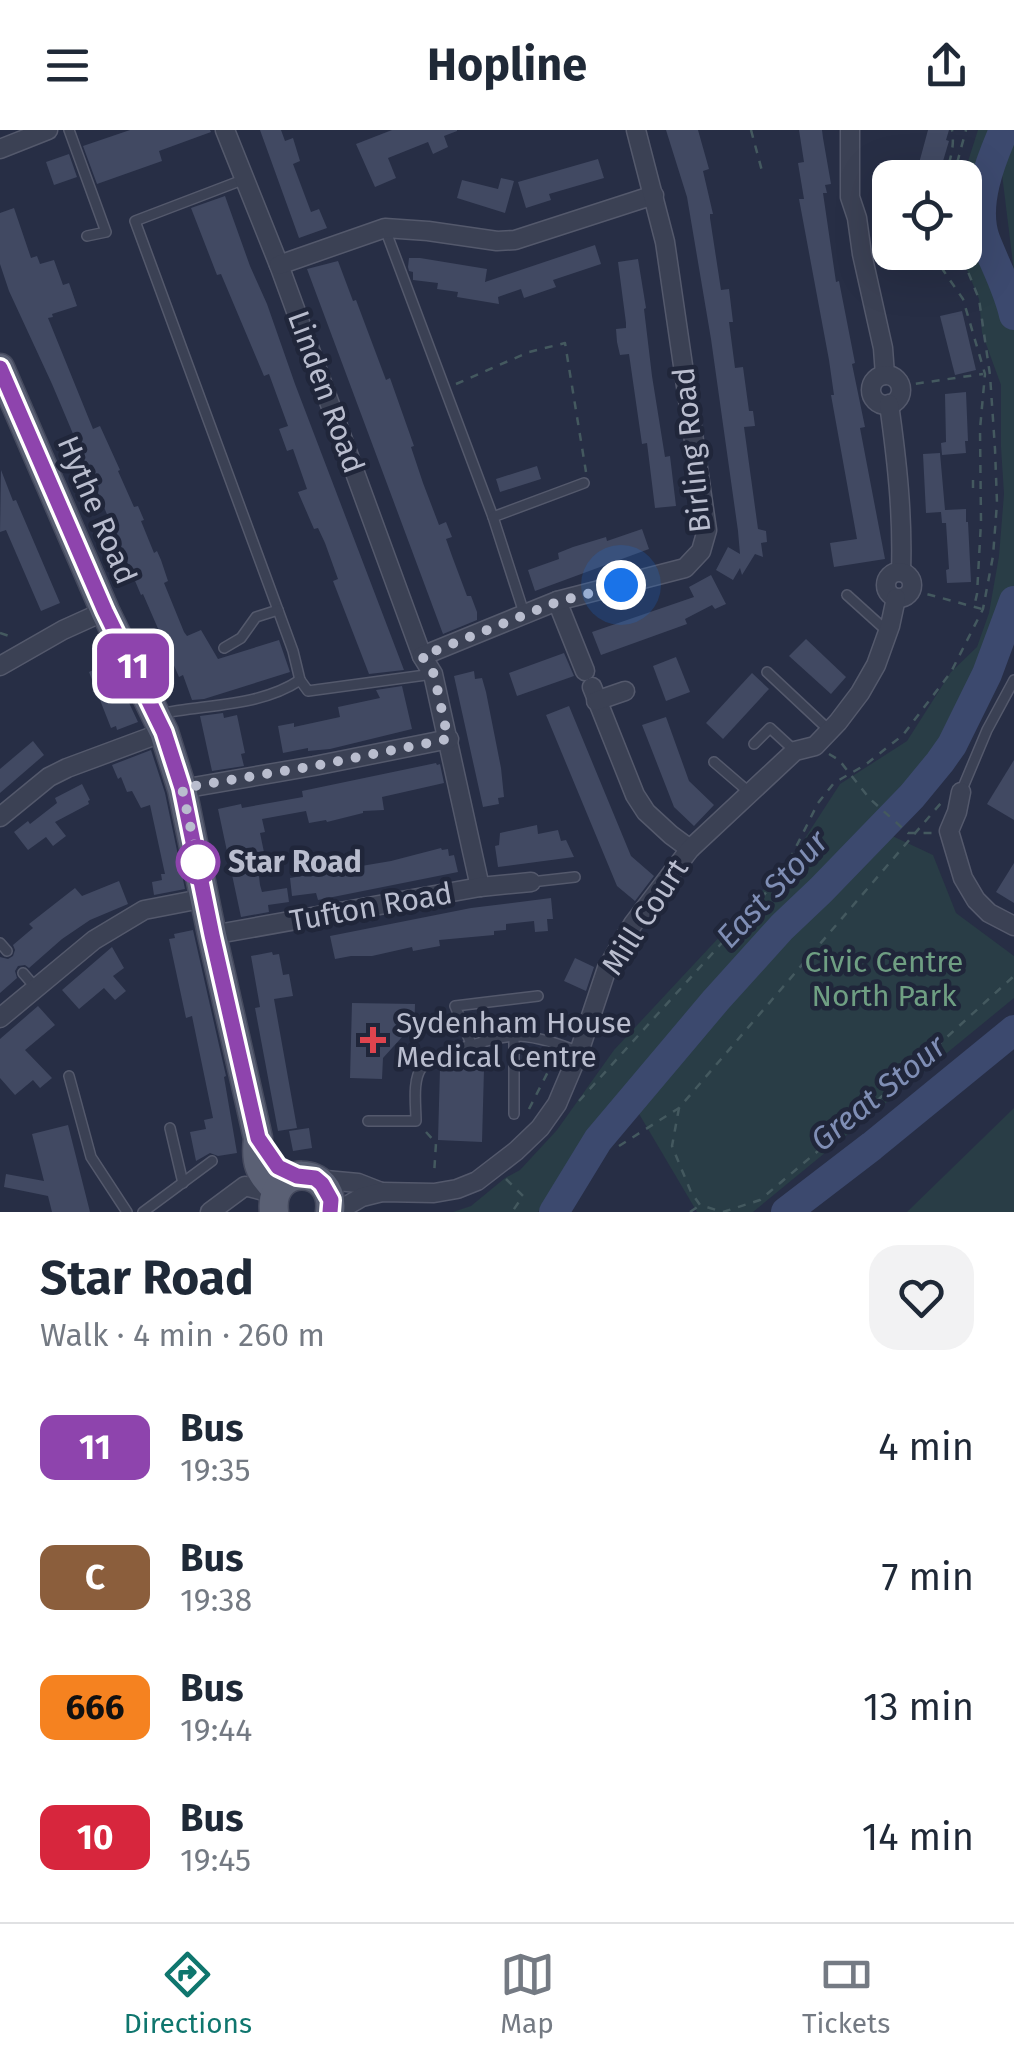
<!DOCTYPE html>
<html lang="en">
<head>
<meta charset="utf-8">
<style>
	body { margin:0; font-family:"Fira Sans",sans-serif; background:#f2f2f3; color:#1f2937; height:100vh; display:flex; flex-direction:column; font-size:38px; white-space:nowrap }
	* { box-sizing:border-box; margin:0 }
	p { font-size:32px; color:#747a83 }
	.icon { flex:none; width:55px; height:55px; fill:none; stroke:currentColor; stroke-width:2; stroke-linecap:round; stroke-linejoin:round }
	.map { position:relative; height:1082px; overflow:hidden }
	.side { display:flex; flex-direction:column; background:#fff; flex:1 }
	.side>* { flex:none }
	.badge { padding:0 20px; border-radius:15px; font-size:35px; line-height:65px }
	.fabs { position:absolute; left:872px; top:30px; display:grid; gap:20px }
	.fabs a { display:grid; place-items:center; width:110px; height:110px; border-radius:20px; background:#fff; box-shadow:0 10px 40px #0002; font-size:50px }
	.you { position:absolute; width:50px; height:50px; margin:-25px; border:8px solid #fff; border-radius:50%; background:#1a73e8; box-shadow:0 0 0 15px #1a73e833 }
	.map>.badge { position:absolute; translate:-50% -50%; box-shadow:0 0 0 5px #fff }
	.round { display:grid; place-items:center; flex:none; width:105px; height:105px; border-radius:30px; background:#f2f2f3 }
	.overview { display:flex; align-items:center; justify-content:space-between; height:170px; padding:0 40px }
	h1 { font-size:48px; font-weight:700; line-height:75px }
	ul { padding:0; list-style:none }
	li { display:flex; align-items:center; gap:30px; height:130px; padding:0 40px }
	li div { flex:1 }
	li b { display:block; font-size:38px }
	li em { font-style:normal }
	li .badge { min-width:110px; font-weight:700; text-align:center }
	header { display:flex; justify-content:space-between; align-items:center; height:130px; padding:0 40px; background:#fff; font-size:45px; font-weight:700 }
	.tab-bar { display:flex; justify-content:space-around; align-items:center; height:140px; border-top:2px solid #e0e1e3; background:#fff; font-size:28px; color:#747a83 }
	.tab-bar a { display:grid; justify-items:center; gap:5px }
	.tab-bar .on { color:#0f766e }
	.map>svg:first-child { display:block }
</style>
</head>
<body>
<header><svg class="icon" aria-label="menu" viewBox="0 0 24 24"><path d="M4 6h16M4 12h16M4 18h16"/></svg>Hopline<svg class="icon" aria-label="share" viewBox="0 0 24 24"><path d="M12 15V3M7 8l5-5 5 5M5 13v7h14v-7"/></svg></header>
<div class="map">
<svg width="1014" height="1082" viewBox="0 0 1014 1082">
	<rect width="100%" height="100%" fill="#272e45"/>
	<g fill="#293d46">
		<path d="M978,0H1007L994,23L985,107L1012,175L1014,187V465L1012,478L955,609L912,666L724,855L648,939L607,988L538,1082H453L471,1076L505,1048L520,1040L557,1000L614,920L776,746L798,719L840,654L907,611L951,542L977,517L989,483L999,426L1004,364L1001,317V255L982,203L979,169L960,123L965,122L963,47Z"/>
		<path d="M1013,0H1014V142L1001,36Z"/>
		<path d="M886,703L933,725L956,783L1014,826V868L753,1082H697L632,972Z"/>
		<path d="M1014,978V1082H907Z"/>
	</g>
	<g fill="none" stroke-linecap="round" stroke-linejoin="round">
		<g stroke="#3c496e" stroke-width="30">
			<path d="M1004,0C990,32 973,75 985,109C995,135 1008,158 1014,185"/>
			<path d="M554,1082L598,1010L716,870L782,797L821,760L912,666L940,632L952,615L987,544L1014,471"/>
			<path d="M786,1082L872,1016L1014,900"/>
		</g>
	</g>
	<g fill="#414962">
		<path d="M130,0H210L211,2L159,21L162,31L97,54L83,16Z"/>
		<path d="M260,0H281L285,11L293,8L300,31L293,34L311,82L319,79L327,98L299,108Z"/>
		<path d="M392,0H457V1L444,6L448,17L433,24L428,12L388,28L396,48L375,57L356,14Z"/>
		<path d="M666,0H698L709,39L703,41L713,84H710V88L721,160L729,159L733,192H729L735,238L743,237L749,281H753L755,296L744,297L758,399L766,401L767,412L761,413L763,427L755,424L742,445L740,438L733,450L716,440L728,417L740,424L738,401L711,209L687,67Z"/>
		<path d="M799,0H822L823,8L831,54L825,55L827,63H823L836,152L839,151L855,233L852,234L865,297L860,298L885,429L834,437L830,413L857,409L831,265H834L829,230L799,69H804L798,33L804,32Z"/>
		<path d="M928,0H949L946,10L949,11L938,48H915Z"/>
		<path d="M69,24L77,47L54,55L46,32Z"/>
		<path d="M598,29L604,48L549,64L551,70L526,78L518,52Z"/>
		<path d="M501,48L514,51L505,83L457,68L462,50L498,59Z"/>
		<path d="M225,66L250,136L267,174L295,254L404,540L369,544L333,451L338,449L325,413L318,398L314,399L298,362L307,359L293,319L287,321L279,299L288,296L269,244L264,246L221,144L217,145L191,78Z"/>
		<path d="M14,78L31,128L37,126L40,134L54,130L63,155L69,153L77,176L52,184L53,187L48,188L93,299L100,296L120,340L118,341L134,377L138,376L144,390L141,391L154,423L157,421L161,430L168,451L164,453L184,502L187,506L201,500L218,529L279,510L290,542L204,569L192,570L183,545L179,547L143,464L141,465L52,254L9,161L0,134V83Z"/>
		<path d="M595,115L601,134L553,150L556,157L524,168L521,159L498,167L499,174L457,167L458,162L437,159L438,153L413,150V142L409,141L408,137L409,128H420L487,139L485,152Z"/>
		<path d="M638,129L646,178L644,179L652,246L665,327L670,326L676,376L655,378L647,313L642,314L629,224L620,225L617,212L616,199L626,198V193L618,132Z"/>
		<path d="M338,131L353,171L356,170L386,250L390,248L414,316L411,317L423,353L439,395L446,392L452,407L446,409L452,426L467,466H471L477,482V490L443,504L307,139Z"/>
		<path d="M962,181L976,240L955,245L940,186Z"/>
		<path d="M966,262L968,311H965L966,323L942,325L941,313L946,312L945,264Z"/>
		<path d="M940,323L945,380L966,379V392H968L971,452L947,453L946,440L949,439L946,393H942L941,382L926,383L923,324Z"/>
		<path d="M537,336L541,349L500,362L496,349Z"/>
		<path d="M1,340L13,371L16,370L60,473L41,481L6,400L0,402Z"/>
		<path d="M642,399L649,419L535,461L528,440L559,429L558,423L573,417L606,407L607,411Z"/>
		<path d="M711,445L726,474L715,479L712,475L685,489L687,494L601,525L592,502L694,467L689,457Z"/>
		<path d="M806,509L846,547L831,564L789,526Z"/>
		<path d="M564,523L574,546L517,566L509,543Z"/>
		<path d="M676,527L690,562L666,571L653,536Z"/>
		<path d="M109,530L138,592L117,600L116,596L111,598L89,542L95,539L94,537Z"/>
		<path d="M474,541L475,549L482,548L486,562L501,638L504,667L498,668L499,674L483,677L454,546Z"/>
		<path d="M752,543L769,559L723,609L706,593Z"/>
		<path d="M402,556L412,599L330,619L308,621V618L283,623L278,596L294,593V597L340,587L338,577L380,568L376,560Z"/>
		<path d="M569,576L631,726L654,746L635,771L617,756L546,585Z"/>
		<path d="M223,583L224,588L237,585L245,623L241,624L244,636L212,641L200,586Z"/>
		<path d="M666,587L689,651L714,675L694,696L674,677L642,595Z"/>
		<path d="M33,611L44,625L0,663V639Z"/>
		<path d="M151,620L165,663L185,759L154,765L152,752L162,750L161,744H165L150,675L141,678L132,661L127,662L121,647L118,649L112,635Z"/>
		<path d="M1014,630V690L987,674Z"/>
		<path d="M436,633L437,635L440,634L444,653L382,667L384,680L363,681V683L327,692L326,690L309,693L306,681L262,689L265,702L260,703L265,727L257,729L260,755L262,762L287,758L289,772L268,775L269,782L241,787L218,679L241,674L242,678L303,667L302,661Z"/>
		<path d="M82,654L90,670L88,671L89,674L55,692L66,706L53,716L46,707L28,720L14,702L28,691L30,694L57,673L55,668Z"/>
		<path d="M537,695L538,704L558,700L561,711L566,710L574,727L498,737L495,716L499,715L500,703Z"/>
		<path d="M441,718L442,720L448,719L449,726L454,725L458,742L318,770L316,763L292,766L290,748L391,731Z"/>
		<path d="M1014,733V773L996,762Z"/>
		<path d="M119,751L128,774L90,790L62,809L29,838L25,835L18,836L15,841L17,848L0,863V827L8,829L13,826L15,820L13,815L33,798L29,794L75,758L82,766Z"/>
		<path d="M551,768L553,789H547L548,801L535,802L534,791L506,794V800L494,801V805L439,810L440,816L413,821L412,817L372,826H351L335,829L330,806L471,778Z"/>
		<path d="M193,800L226,946L224,947L237,1023L218,1026L210,1023L196,1031L190,1002L206,999L204,990L213,988L192,886L186,888L169,809L175,808L174,804Z"/>
		<path d="M112,817L124,838L113,846L126,861L115,870L104,858L79,879L62,860Z"/>
		<path d="M272,822L273,825L279,824L283,845L289,844L293,866L274,869L297,998L278,1001L255,878L260,877L251,826Z"/>
		<path d="M575,828L594,837L586,861L564,851Z"/>
		<path d="M352,873L415,874L414,907H402L383,928L382,949L350,948Z"/>
		<path d="M38,876L55,895L25,920L52,948L40,958L33,950L15,965L0,948V909Z"/>
		<path d="M440,938L484,939L482,1012L438,1010Z"/>
		<path d="M68,995L90,1082H52L48,1066L4,1057L6,1044L44,1051L32,1004Z"/>
		<path d="M309,998L312,1018L293,1021L289,1001Z"/>
	</g>
	<g fill="none" stroke-linecap="round" stroke-linejoin="round">
		<defs>
			<g id="service">
				<path d="M69,0L106,102L87,106"/>
				<path d="M245,49L135,91L278,480L293,521L300,550"/>
				<path d="M385,99L493,387"/>
				<path d="M847,465L888,502"/>
				<path d="M524,483L493,387L584,353"/>
				<path d="M224,518L241,508L256,487L278,480"/>
				<path d="M767,542L830,601"/>
				<path d="M159,584C205,574 260,577 300,550L308,561L433,544"/>
				<path d="M754,614L770,598L795,621"/>
				<path d="M714,632L750,663"/>
				<path d="M961,662L987,600L1014,550"/>
				<path d="M531,752L575,747"/>
				<path d="M0,813L7,821"/>
				<path d="M23,843L36,858"/>
				<path d="M514,906V984"/>
				<path d="M472,916L455,876L538,866"/>
				<path d="M69,946L91,1027L127,1082"/>
				<path d="M368,991H416C416,975 412,950 422,937C431,923 501,906 518,906C540,907 559,914 579,922"/>
				<path d="M170,998L183,1053"/>
				<path d="M143,1082L212,1031"/>
			</g>
			<g id="minor">
				<path d="M225,0L279,135L422,526L433,544L480,757"/>
				<path d="M850,0V67L857,88L862,124L883,218L885,245"/>
				<path d="M0,19L48,0"/>
				<path d="M279,135L385,98L428,101L497,111L515,110L654,65"/>
				<circle cx="886" cy="260" r="15"/>
				<path d="M889,274C897,331 903,385 901,442"/>
				<circle cx="899" cy="455" r="13"/>
				<path d="M557,471L585,541"/>
				<path d="M422,526L557,471L685,438L701,421L707,400L665,112L636,0"/>
				<path d="M0,536L63,500L105,481"/>
				<path d="M592,557L635,665L646,682L671,705L690,719"/>
				<path d="M596,571L625,561"/>
				<path d="M182,659L314,636L449,609"/>
				<path d="M961,662L957,682L949,701L963,748L976,770L989,783L1014,796"/>
				<path d="M0,687L49,647L67,638L164,602"/>
				<path d="M212,805L480,757L531,752"/>
				<path d="M0,888L94,810L144,780L206,768"/>
				<path d="M315,1049L358,1053L381,1062"/>
				<path d="M210,1082L245,1056L275,1064"/>
				<path d="M336,1082L362,1067L382,1062L434,1063L457,1059L477,1051L516,1021L540,998L557,974L579,922L607,838L633,794L690,719L795,621L815,616L838,592L860,563L876,535L890,496L896,468"/>
			</g>
			<g id="primary">
				<path d="M0,238L105,481L164,602L182,659L212,805L258,1008C255,1032 259,1043 277,1060"/>
				<path d="M274,1082C268,1033 336,1034 330,1082"/>
			</g>
		</defs>
		<use href="#service" stroke="#54596c" stroke-width="12"/>
		<use href="#minor" stroke="#54596c" stroke-width="21"/>
		<use href="#primary" stroke="#454a5e" stroke-width="31"/>
		<g stroke="#44595f" stroke-width="2.5" stroke-dasharray="8 8" stroke-linecap="butt">
			<path d="M751,0L762,41"/>
			<path d="M943,48C950,33 955,16 952,0"/>
			<path d="M953,48L966,0"/>
			<path d="M936,122L943,140L963,169L985,244L980,299L981,392L977,464L974,477"/>
			<path d="M456,254L529,222L565,213L586,342"/>
			<path d="M900,256L983,244"/>
			<path d="M973,350V359L979,358"/>
			<path d="M912,460L982,479"/>
			<path d="M0,503L12,507"/>
			<path d="M829,624L839,630L870,669L908,703H932"/>
			<path d="M579,971L758,773L788,733L818,673L834,653L865,635L903,605L951,542L983,479L993,426L997,373L995,319L990,245L979,169L960,122"/>
			<path d="M679,978L672,1016L691,1062L700,1075L723,1082L760,1070L870,977L1014,846"/>
			<path d="M529,979L555,928"/>
			<path d="M426,1002L436,1013L434,1045"/>
			<path d="M619,1016L679,978L941,673"/>
			<path d="M506,1049L523,1066L512,1082"/>
			<path d="M690,1082L699,1076"/>
		</g>
		<use href="#service" stroke="#3b4154" stroke-width="9"/>
		<use href="#minor" stroke="#3b4154" stroke-width="18"/>
		<use href="#primary" stroke="#5a6074" stroke-width="28"/>
	</g>
	<g fill="none" stroke-linecap="round" stroke-linejoin="round">
		<defs>
			<path id="line" d="M0,238L105,481L164,602L182,658L212,805L258,1008L278,1037L297,1046L315,1048L322,1054L331,1070L330,1082"/>
		</defs>
		<use href="#line" stroke="#fff" stroke-width="22"/>
		<use href="#line" stroke="#8e44ad" stroke-width="15"/>
		<path stroke="#b9bdce" stroke-width="10" stroke-dasharray="0 18" d="M198,732L182,658L314,636L448,609L434,544L422,526L557,472L621,455"/>
	</g>
	<circle fill="#fff" stroke="#8e44ad" stroke-width="5" cx="198" cy="732" r="20"/>
	<path fill="#e0444e" stroke="#20263a" stroke-width="4" d="M368 895h10v10h10v10h-10v10h-10v-10h-10v-10h10z"/>
	<g text-anchor="middle" stroke-width="9" stroke-linejoin="round" paint-order="stroke">
		<g font-size="30" fill="#b9bdce" stroke="#20263a">
			<text transform="translate(326 262) rotate(70)" y="10">Linden Road</text>
			<text transform="translate(692 320) rotate(-96)" y="10">Birling Road</text>
			<text transform="translate(97 380) rotate(67)" y="10">Hythe Road</text>
			<text transform="translate(371 777) rotate(-10)" y="10">Tufton Road</text>
			<text transform="translate(645 787) rotate(-57)" y="10">Mill Court</text>
		</g>
		<g font-size="30" font-weight="bold" fill="#b9bdce" stroke="#20263a" text-anchor="start">
			<text x="228" y="742">Star Road</text>
		</g>
		<g font-size="30" fill="#6f9f83" stroke="#20263a">
			<text x="884" y="842">Civic Centre<tspan x="884" dy="34">North Park</tspan></text>
		</g>
		<g font-size="30" fill="#b9bdce" stroke="#20263a" text-anchor="start">
			<text x="396" y="903">Sydenham House<tspan x="396" dy="34">Medical Centre</tspan></text>
		</g>
		<g font-size="32" font-style="italic" fill="#7f8eb5" stroke="#20263a">
			<text transform="translate(772 759) rotate(-47)" y="11">East Stour</text>
			<text transform="translate(878 963) rotate(-39)" y="11">Great Stour</text>
		</g>
	</g>
</svg>
<div class="fabs">
<a><svg class="icon" aria-label="locate" viewBox="0 0 24 24"><circle cx="12" cy="12" r="6"/><path d="M12 2v4M12 18v4M2 12h4M18 12h4"/></svg></a>
</div>
<div class="you" style="left:621px;top:455px"></div>
<b class="badge" style="left:133px;top:536px;background:#8e44ad;color:#fff">11</b>
</div>
<section class="side">
<div class="overview"><div><h1>Star Road</h1><p>Walk · 4 min · 260 m</p></div><a class="round"><svg class="icon" aria-label="heart" viewBox="0 0 24 24"><path d="M12 20l-8-8c-3-5 5-10 8-4 3-6 11-1 8 4z"/></svg></a></div>
<ul>
<li><span class="badge" style="background:#8e44ad;color:#fff">11</span><div><b>Bus</b><p>19:35</p></div><em>4 min</em></li>
<li><span class="badge" style="background:#8b5e3c;color:#fff">C</span><div><b>Bus</b><p>19:38</p></div><em>7 min</em></li>
<li><span class="badge" style="background:#f58220;color:#111">666</span><div><b>Bus</b><p>19:44</p></div><em>13 min</em></li>
<li><span class="badge" style="background:#d7263d;color:#fff">10</span><div><b>Bus</b><p>19:45</p></div><em>14 min</em></li>
</ul>
</section>
<nav class="tab-bar">
<a class="on"><svg class="icon" aria-label="directions" viewBox="0 0 24 24"><path d="M12 3l9 9-9 9-9-9zM9 14v-3h6M13 9l2 2-2 2"/></svg>Directions</a>
<a><svg class="icon" aria-label="map" viewBox="0 0 24 24"><path d="M3 6l6-2 6 2 6-2v14l-6 2-6-2-6 2zM9 4v14M15 6v14"/></svg>Map</a>
<a><svg class="icon" aria-label="tickets" viewBox="0 0 24 24"><path d="M3 7h18v10H3zM15 7v10"/></svg>Tickets</a>
</nav>
</body>
</html>
